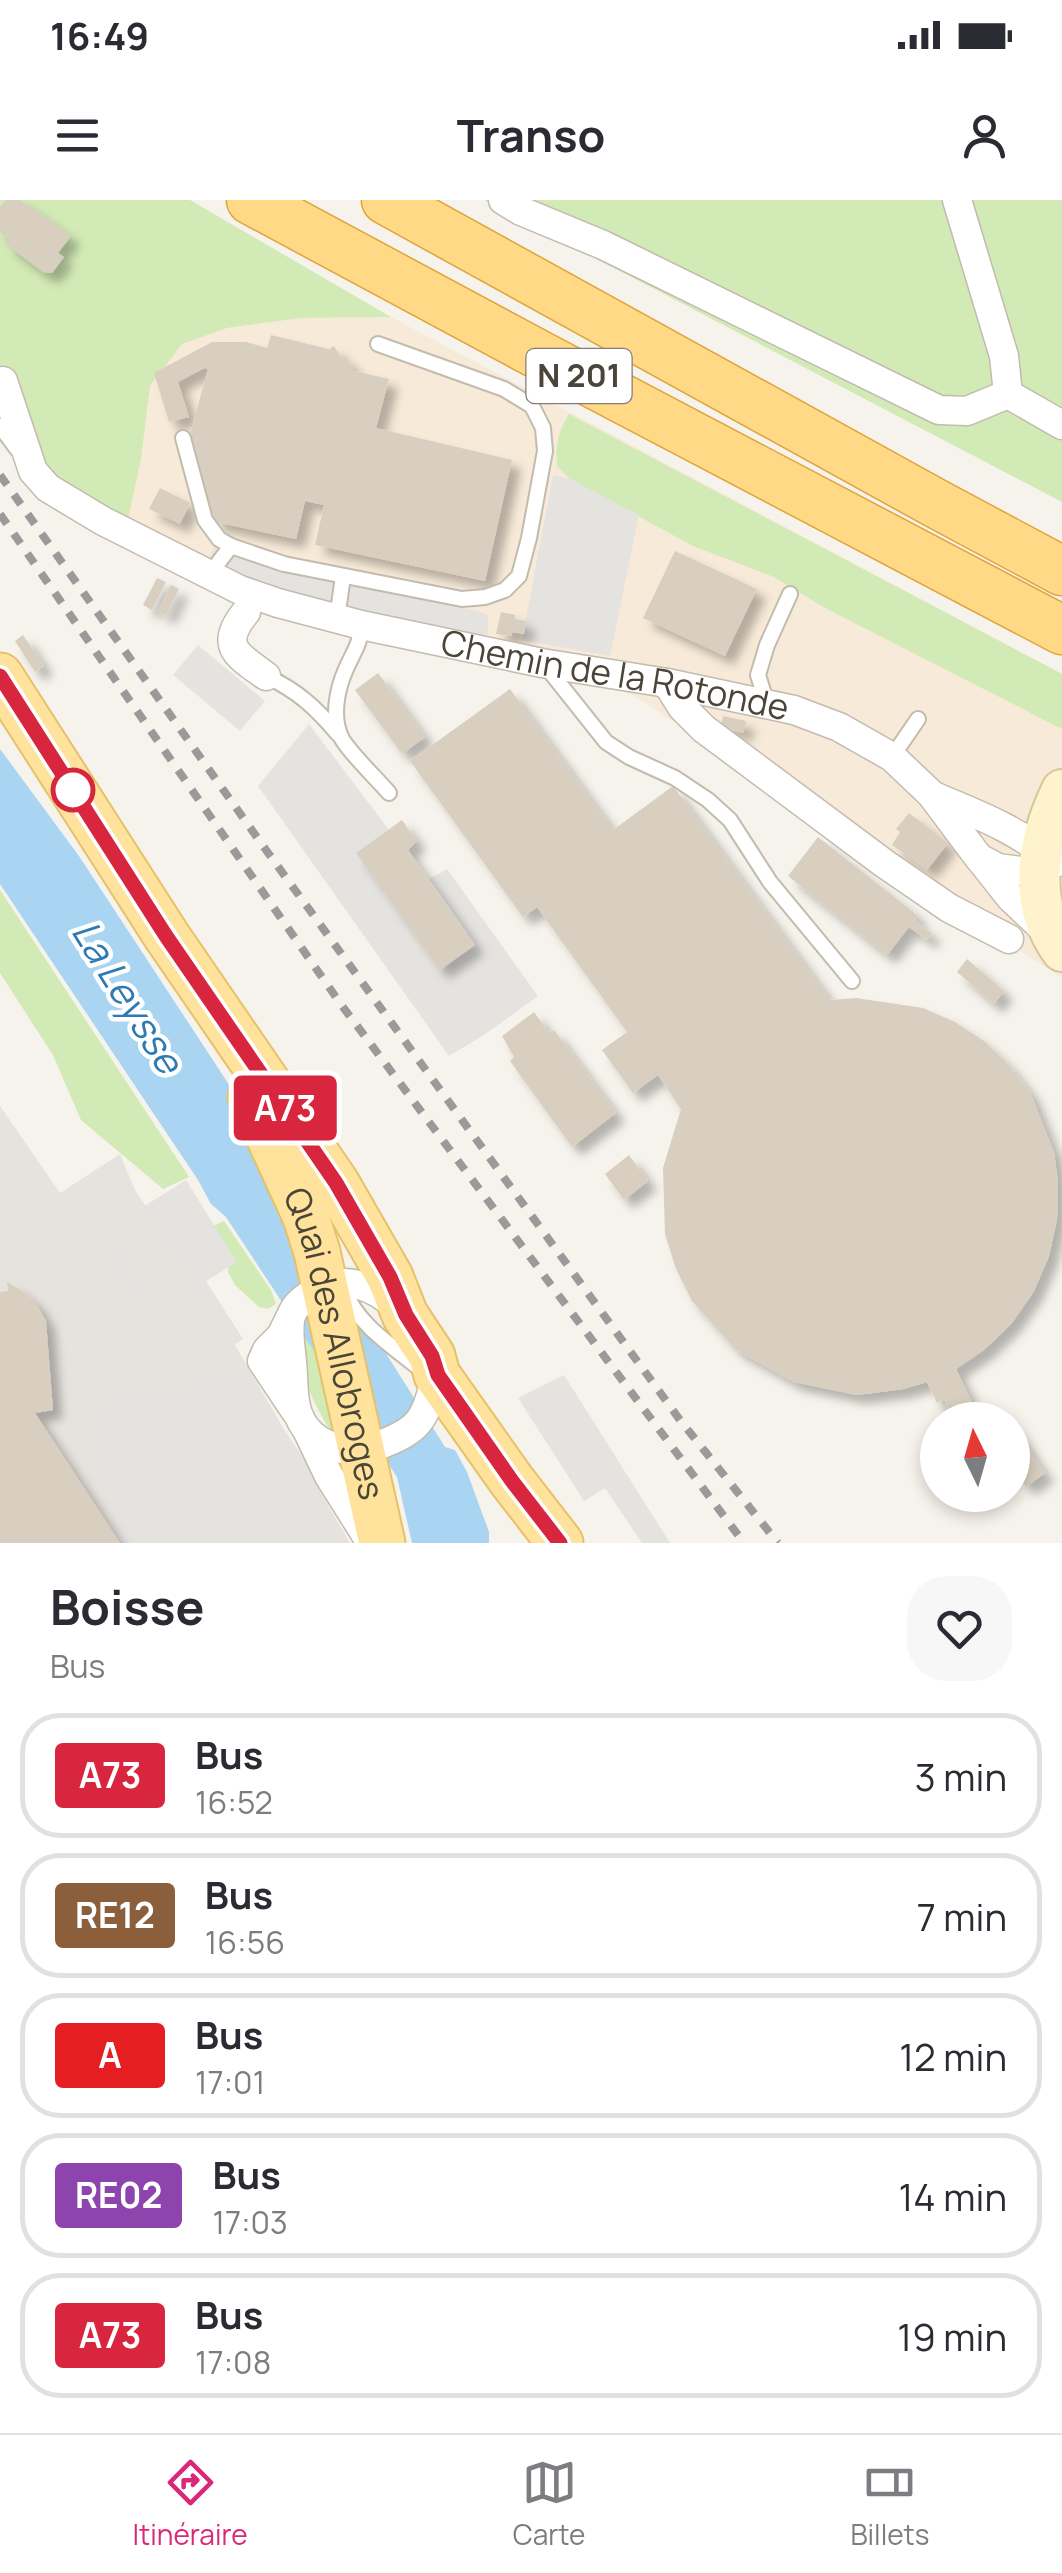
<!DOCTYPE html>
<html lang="fr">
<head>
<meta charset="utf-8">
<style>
	body { margin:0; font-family:Manrope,sans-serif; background:#f7f7f7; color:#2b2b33; height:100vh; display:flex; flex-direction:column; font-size:38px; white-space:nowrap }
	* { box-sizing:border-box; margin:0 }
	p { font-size:32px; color:#7c7c81 }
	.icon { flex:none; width:55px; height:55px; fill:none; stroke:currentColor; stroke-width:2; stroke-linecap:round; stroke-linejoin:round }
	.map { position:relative; height:1343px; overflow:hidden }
	.drawer { display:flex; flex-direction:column; background:#fff; flex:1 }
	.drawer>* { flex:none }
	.badge { padding:0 20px; border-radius:8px; font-size:35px; line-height:65px }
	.needle { width:65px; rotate:355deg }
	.controls { position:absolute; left:920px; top:1202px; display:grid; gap:20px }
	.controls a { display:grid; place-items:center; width:110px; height:110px; border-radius:50%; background:#fff; box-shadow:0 5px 15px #0003; font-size:50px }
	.map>.badge { position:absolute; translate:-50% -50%; box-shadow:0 0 0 5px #fff }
	.round { display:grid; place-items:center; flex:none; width:105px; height:105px; border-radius:40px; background:#f7f7f7 }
	.headline { display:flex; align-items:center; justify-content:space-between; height:170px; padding:0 50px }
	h1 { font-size:48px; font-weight:700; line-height:75px }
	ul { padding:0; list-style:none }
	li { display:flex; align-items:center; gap:30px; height:125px; margin:0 20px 15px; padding:0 30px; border:5px solid #e1e1e2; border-radius:40px }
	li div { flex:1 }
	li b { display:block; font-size:38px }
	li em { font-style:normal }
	li .badge { min-width:110px; font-weight:700; text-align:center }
	.status { display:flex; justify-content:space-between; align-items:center; height:70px; padding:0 50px; background:#fff; direction:ltr }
	.status svg { height:28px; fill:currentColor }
	header { display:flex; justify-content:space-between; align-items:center; height:130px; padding:0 50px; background:#fff; font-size:45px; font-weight:700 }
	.tabs { display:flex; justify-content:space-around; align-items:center; height:140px; border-top:2px solid #e1e1e2; background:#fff; font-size:28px; color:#7c7c81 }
	.tabs a { display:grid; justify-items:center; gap:5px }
	.tabs .on { color:#db2777 }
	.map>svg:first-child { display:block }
</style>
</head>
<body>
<div class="status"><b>16:49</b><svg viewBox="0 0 49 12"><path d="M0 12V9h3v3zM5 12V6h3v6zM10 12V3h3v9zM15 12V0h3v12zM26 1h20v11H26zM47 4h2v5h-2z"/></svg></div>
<header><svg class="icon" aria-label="menu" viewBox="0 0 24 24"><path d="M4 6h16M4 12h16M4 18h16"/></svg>Transo<svg class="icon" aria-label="person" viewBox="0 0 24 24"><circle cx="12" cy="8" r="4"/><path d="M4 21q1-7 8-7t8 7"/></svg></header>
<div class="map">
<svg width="1062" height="1343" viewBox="0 0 1062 1343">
	<defs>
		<filter id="shadow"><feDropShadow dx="9" dy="9" stdDeviation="5" flood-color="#0004"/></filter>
	</defs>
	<rect width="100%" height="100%" fill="#f6f3ec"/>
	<path fill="#f7ead8" d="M391,117L1062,474V778L647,504L608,481L297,402L127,324L141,259L150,186L182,144L227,128L301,118Z"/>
	<path fill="#e6e2dd" d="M0,906L60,993L120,954L135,990L217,1114L350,1343H0Z"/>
	<g fill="#d2eab5">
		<path d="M0,0H190L391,117L301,118L227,128L182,144L150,186L141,259L127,324L57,283L32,244L26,203L13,181L0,182Z"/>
		<path d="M484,0H1062V302Z"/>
		<path d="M569,214L1062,474V529L825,408L774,377L693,346L570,279L557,266C555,246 558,232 569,214Z"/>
		<path d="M0,690L189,977L163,989L81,920L53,855L0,773Z"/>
		<path d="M224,1021L271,1090L276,1104L268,1109L259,1107L235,1085L228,1072V1064L213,1026Z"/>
		<path d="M305,1123L349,1237H334C313,1203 291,1164 305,1123Z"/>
	</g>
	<g fill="#e5e3e0">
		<path d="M553,275L570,279L639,315L610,456L522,440Z"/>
		<path d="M217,343L246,359L277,369L478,411L488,415V431L484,447L297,402L205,365Z"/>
		<path d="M198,445L265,501L240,531L173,475Z"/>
		<path d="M309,524L475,744L429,679L447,669L538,796L484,835L449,856L258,586Z"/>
		<path d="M186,980L237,1062L206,1081L243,1139L235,1144L194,1089L143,1007Z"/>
		<path d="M114,1038L145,1087L129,1097L99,1047Z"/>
		<path d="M244,1173L305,1260L340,1343H121L114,1333L87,1212L94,1204Z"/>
		<path d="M564,1175L670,1343H642L605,1288L584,1301L518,1198Z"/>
	</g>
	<path fill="#a9d4f2" d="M0,549L79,656L264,938L279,984L445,1247L455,1250L467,1272L489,1332V1343H412L397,1277L226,1017L211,1004L198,980L0,684Z"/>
	<g fill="#d8cfc1" filter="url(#shadow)">
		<path d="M6,0H20L71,36L58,53L64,57L52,73L43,72L6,44L9,39L0,32V7Z"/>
		<path d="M271,135L329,149L334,146L342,159L346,157L354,171L389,179L376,228L512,260L485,381L315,345L324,305L305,301L296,339L215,322L189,238L208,169L204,168L178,182L189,217L169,222L154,173L212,142H246L267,148Z"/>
		<path d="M160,288L190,303L180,324L149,309Z"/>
		<path d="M675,351L757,389L725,456L643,418Z"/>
		<path d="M157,378L166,382L152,410L143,405Z"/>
		<path d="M171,385L179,389L166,416L158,411Z"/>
		<path d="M501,412L515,415V419L526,421L524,434L512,432L511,436L496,434Z"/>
		<path d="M23,435L44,466L35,472L15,441Z"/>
		<path d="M378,473L425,537L402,554L355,490Z"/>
		<path d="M510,489L613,630L673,586L830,800L856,798L923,808L955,822L984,841L1009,865L1030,892L1054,953L1058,982L1057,1019L1049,1056L1034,1091L1012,1123L984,1150L956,1169L980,1220H954L944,1199L937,1203L927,1182L903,1189L857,1195L794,1182L735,1149L692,1101L676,1069L665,1034L663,968L681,909L658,875L633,893L602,850L627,832L537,707L523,717L410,561Z"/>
		<path d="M723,516L746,521L743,533L721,526Z"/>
		<path d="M909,613L948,643L927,670L892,645L900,632L896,629Z"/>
		<path d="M402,620L417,641L408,650L475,745L440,770L356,653Z"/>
		<path d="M818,637L917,715L915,720L932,734L927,740L909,727L887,755L788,676Z"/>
		<path d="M967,759L1004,791L994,804L957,772Z"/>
		<path d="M534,812L549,833L554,830L616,913L572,947L510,861L514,857L502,836Z"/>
		<path d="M629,955L648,981L624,1000L605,974Z"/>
		<path d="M7,1082L21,1090L35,1102L46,1121L53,1210L35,1213L120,1343H0V1092L8,1091Z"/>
		<path d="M1012,1225L1045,1273L1026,1287L1012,1267Z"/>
	</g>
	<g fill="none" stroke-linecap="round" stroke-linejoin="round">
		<defs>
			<g id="service">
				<path d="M0,226L17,249"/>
				<path d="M183,238L205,320L219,339L231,346L284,364L462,399L485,397L505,390L519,376L529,338L545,251L543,228L532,206L504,189L378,144"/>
				<path d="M209,375L231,346"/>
				<path d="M337,419L343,376"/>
				<path d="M361,425C362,441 352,455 346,469C337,489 331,518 342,539C350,553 377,579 389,593"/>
				<path d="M544,464L606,542L629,557L675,578L708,600L730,620L770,682L852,781"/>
				<path d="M266,476C298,491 316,508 338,534"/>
				<path d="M767,504L758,475L767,445L790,394"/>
				<path d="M892,557L918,519"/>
				<path d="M345,1091C356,1123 393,1147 419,1168"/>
			</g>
			<g id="minor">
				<path d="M503,0L521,11L603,45L939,210L967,211L1008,194"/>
				<path d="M957,0L1004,156L1008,194"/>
				<path id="s1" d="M3,181L33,271L48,288L103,321L240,390L278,403L361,425L542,463L667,483L794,510L839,527L892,557L931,594L979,658L998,668L1029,672L1055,663L1062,658"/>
				<path d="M1008,194L1062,225"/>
				<path d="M246,412C218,446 237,455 266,476"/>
				<path d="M667,483L682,507L704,529L885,664L949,708L1009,739"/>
				<path d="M936,597C976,614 1019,630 1051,659"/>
				<path d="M980,659L1010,697L1049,734"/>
				<path d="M401,1110C374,1086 344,1072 311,1094C302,1100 295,1105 291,1116C287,1130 291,1148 292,1162C294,1178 292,1201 299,1216C311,1246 349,1257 377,1246C423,1229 424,1219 437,1175"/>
				<path d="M290,1118L281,1136L267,1150L262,1161L296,1212"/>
				<path d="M307,1230L329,1276L371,1343"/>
			</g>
			<path id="secondary" d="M1062,590C1037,641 1027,703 1062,751"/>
			<g id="primary">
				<path d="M0,476L166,735L336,983L390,1077L405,1115L432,1156L437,1175L512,1281L560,1343"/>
				<path id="s2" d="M251,897L306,1017L317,1052L382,1343"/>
			</g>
			<g id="trunk">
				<path d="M251,0L543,157L1062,430"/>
				<path d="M386,0L937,304L1062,371"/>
			</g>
		</defs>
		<use href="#service" stroke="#c2bbae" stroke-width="18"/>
		<use href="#minor" stroke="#c2bbae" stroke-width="31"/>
		<use href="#secondary" stroke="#d6c79b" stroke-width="44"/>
		<use href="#primary" stroke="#e6c16a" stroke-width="49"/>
		<use href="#trunk" stroke="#e0a43c" stroke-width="51"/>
		<use href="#service" stroke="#fff" stroke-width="14"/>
		<use href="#minor" stroke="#fff" stroke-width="28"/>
		<use href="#secondary" stroke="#fff3cd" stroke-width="40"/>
		<use href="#primary" stroke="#ffe39c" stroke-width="45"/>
		<use href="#trunk" stroke="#ffd985" stroke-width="48"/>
		<g stroke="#9a9a9a" stroke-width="8" stroke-dasharray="12 12" stroke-linecap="butt">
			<path d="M0,275L266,650L680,1220L778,1343"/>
			<path d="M0,314L340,803L744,1343"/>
		</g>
	</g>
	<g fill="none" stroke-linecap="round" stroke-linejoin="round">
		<defs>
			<path id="line" d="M0,476L166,736L336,983L390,1077L406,1115L432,1156L438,1175L512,1281L560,1343"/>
		</defs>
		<use href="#line" stroke="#fff" stroke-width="22"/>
		<use href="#line" stroke="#d7263d" stroke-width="15"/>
	</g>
	<circle fill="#fff" stroke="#d7263d" stroke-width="5" cx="73" cy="590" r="20"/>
	<g text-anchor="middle" stroke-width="9" stroke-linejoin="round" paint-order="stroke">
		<rect fill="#fff" stroke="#817c74" stroke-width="2.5" x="526.5" y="149" width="105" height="54" rx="8"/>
		<g font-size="32" font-weight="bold" fill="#4b4439">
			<text x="579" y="187">N 201</text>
		</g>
		<g font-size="35" fill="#4b4439" stroke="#fff">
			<text dy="12" stroke="none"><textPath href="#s1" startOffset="720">Chemin de la Rotonde</textPath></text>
			<text dy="12" stroke="none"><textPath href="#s2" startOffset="262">Quai des Allobroges</textPath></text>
		</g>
		<g font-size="38" font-style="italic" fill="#2e7ab2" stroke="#fff">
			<text transform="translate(127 797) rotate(58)" y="13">La Leysse</text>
		</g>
	</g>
</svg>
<div class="controls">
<a><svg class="needle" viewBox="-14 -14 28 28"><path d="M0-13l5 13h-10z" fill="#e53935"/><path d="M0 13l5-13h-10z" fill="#7c7c81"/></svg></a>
</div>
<b class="badge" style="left:285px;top:908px;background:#d7263d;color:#fff">A73</b>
</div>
<section class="drawer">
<div class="headline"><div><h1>Boisse</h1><p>Bus</p></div><a class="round"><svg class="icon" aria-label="heart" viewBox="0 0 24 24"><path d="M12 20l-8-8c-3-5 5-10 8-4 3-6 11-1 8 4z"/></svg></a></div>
<ul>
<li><span class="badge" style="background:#d7263d;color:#fff">A73</span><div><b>Bus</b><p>16:52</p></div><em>3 min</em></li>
<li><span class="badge" style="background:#8b5e3c;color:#fff">RE12</span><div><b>Bus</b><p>16:56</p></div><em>7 min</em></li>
<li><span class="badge" style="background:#e51e22;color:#fff">A</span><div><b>Bus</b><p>17:01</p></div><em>12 min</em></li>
<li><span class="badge" style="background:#8e44ad;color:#fff">RE02</span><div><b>Bus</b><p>17:03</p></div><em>14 min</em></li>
<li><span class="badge" style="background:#d7263d;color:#fff">A73</span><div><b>Bus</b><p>17:08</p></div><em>19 min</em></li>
</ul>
</section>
<nav class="tabs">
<a class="on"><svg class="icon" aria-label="directions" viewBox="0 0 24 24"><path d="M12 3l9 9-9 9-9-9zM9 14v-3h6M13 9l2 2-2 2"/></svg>Itinéraire</a>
<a><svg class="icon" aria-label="map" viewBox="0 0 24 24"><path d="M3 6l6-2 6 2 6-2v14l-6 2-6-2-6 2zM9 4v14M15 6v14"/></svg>Carte</a>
<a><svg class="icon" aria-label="tickets" viewBox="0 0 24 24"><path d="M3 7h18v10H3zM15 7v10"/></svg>Billets</a>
</nav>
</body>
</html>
